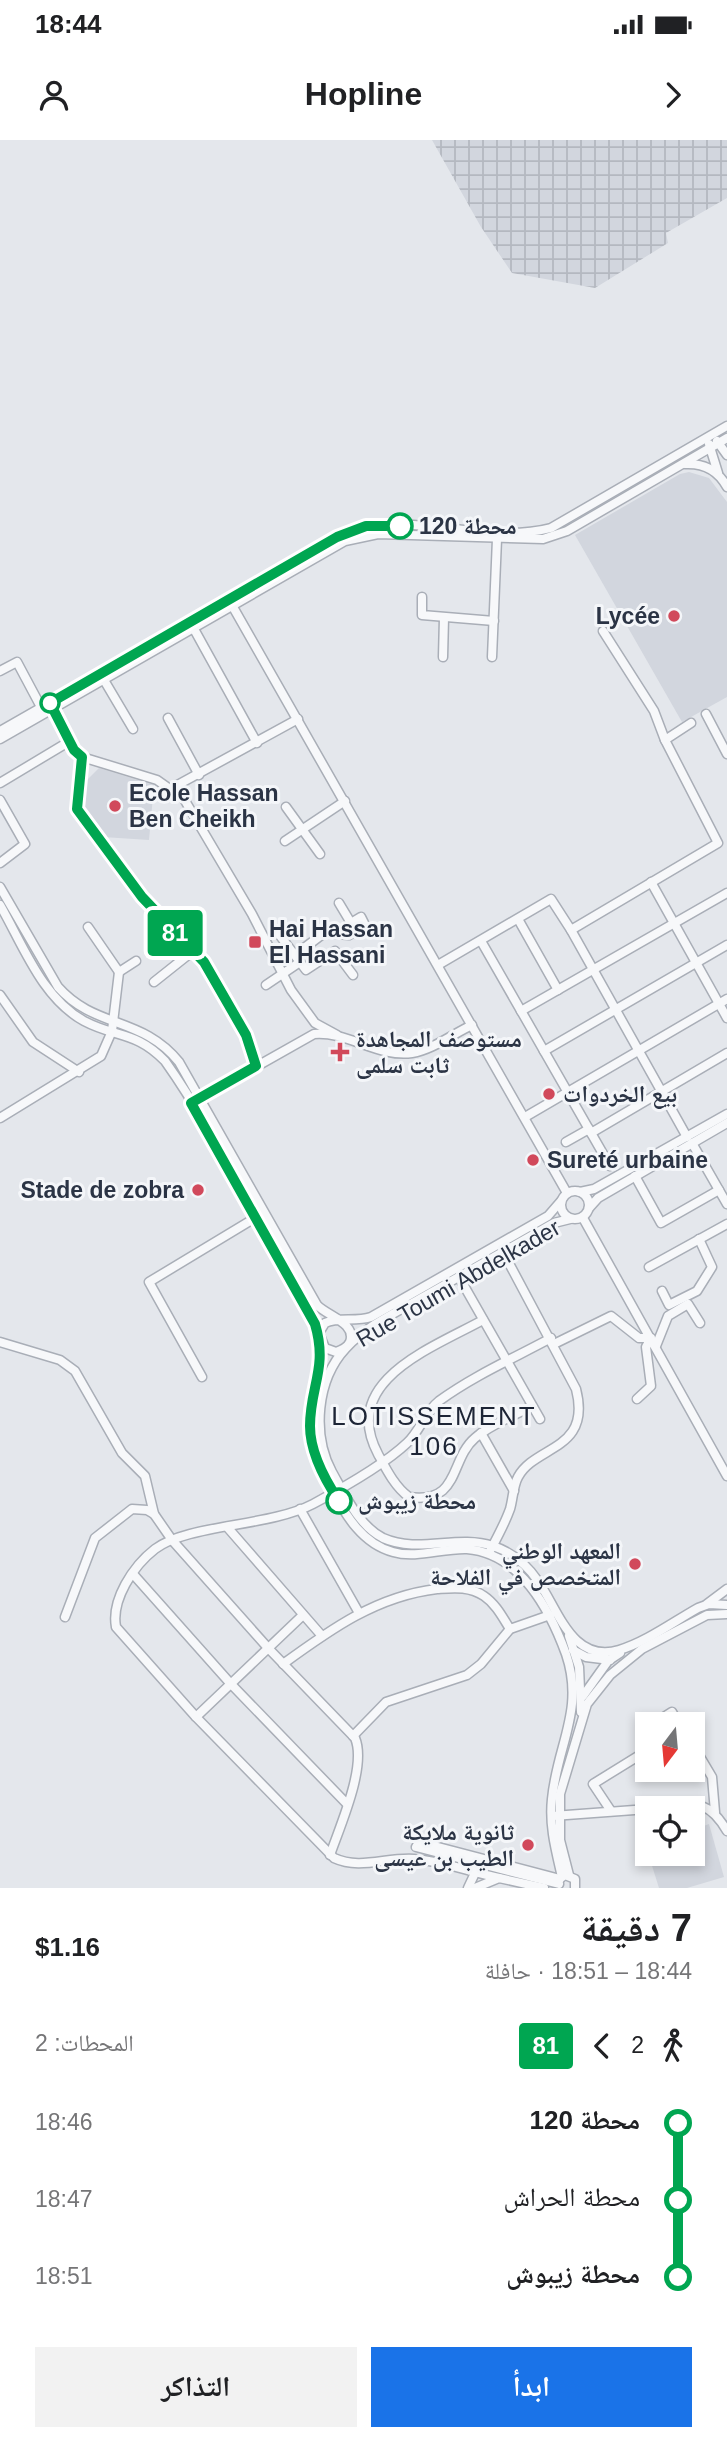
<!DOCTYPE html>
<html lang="ar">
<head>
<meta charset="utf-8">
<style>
	body { margin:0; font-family:Helvetica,"Noto Naskh Arabic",sans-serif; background:#f2f2f2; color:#202124; direction:rtl; height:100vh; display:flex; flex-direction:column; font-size:26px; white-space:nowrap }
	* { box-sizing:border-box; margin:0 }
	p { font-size:23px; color:#757577 }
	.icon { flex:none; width:38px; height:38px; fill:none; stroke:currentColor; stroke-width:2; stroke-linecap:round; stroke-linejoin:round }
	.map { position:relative; height:1748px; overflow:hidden; direction:ltr }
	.details { display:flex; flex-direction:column; background:#fff; flex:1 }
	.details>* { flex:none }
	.badge { padding:0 14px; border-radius:5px; font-size:24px; line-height:46px }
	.needle { width:46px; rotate:196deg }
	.tools { position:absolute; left:635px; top:1572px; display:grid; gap:14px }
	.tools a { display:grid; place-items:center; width:70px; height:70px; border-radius:0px; background:#fff; box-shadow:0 4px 10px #0003; font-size:35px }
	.map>.badge { position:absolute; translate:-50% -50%; box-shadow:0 0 0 4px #fff }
	.legs { display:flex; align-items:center; gap:10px; height:77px; padding:0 35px; font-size:23px }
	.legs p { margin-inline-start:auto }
	.overview { display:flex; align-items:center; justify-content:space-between; height:119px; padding:0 35px }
	h1 { font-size:38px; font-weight:700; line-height:52px }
	.action { display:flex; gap:14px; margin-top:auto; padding:14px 35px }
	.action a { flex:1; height:80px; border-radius:0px; background:#1a73e8; color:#fff; font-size:28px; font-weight:700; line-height:80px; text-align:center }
	.action a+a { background:#f2f2f2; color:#202124 }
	ul { padding:0 35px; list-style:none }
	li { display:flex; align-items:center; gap:24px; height:77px; font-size:26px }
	li i { display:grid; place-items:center; width:10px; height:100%; margin:0 9px; background:currentColor }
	li i::after { content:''; width:18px; height:18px; margin:-9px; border:5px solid; border-radius:50%; background:#fff }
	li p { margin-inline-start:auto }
	li:first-child i { background:linear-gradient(#0000 50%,currentColor 0) }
	li:last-child i { background:linear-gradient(currentColor 50%,#0000 0) }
	.status { display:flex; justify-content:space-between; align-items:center; height:49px; padding:0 35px; background:#fff; direction:ltr }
	.status svg { height:19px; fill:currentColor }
	header { display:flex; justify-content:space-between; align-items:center; height:91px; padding:0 35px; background:#fff; font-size:32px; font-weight:700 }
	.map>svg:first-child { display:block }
</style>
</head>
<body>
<div class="status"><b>18:44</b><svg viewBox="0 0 49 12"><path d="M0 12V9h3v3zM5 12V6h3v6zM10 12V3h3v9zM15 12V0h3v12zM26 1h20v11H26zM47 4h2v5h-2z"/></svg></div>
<header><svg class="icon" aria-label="forward" viewBox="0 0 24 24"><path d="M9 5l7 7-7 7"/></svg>Hopline<svg class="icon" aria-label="person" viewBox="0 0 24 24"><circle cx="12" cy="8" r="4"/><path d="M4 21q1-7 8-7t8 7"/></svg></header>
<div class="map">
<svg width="727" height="1748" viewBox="0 0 727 1748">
	<defs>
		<pattern id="industrial-grid" width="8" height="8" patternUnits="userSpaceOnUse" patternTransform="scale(1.75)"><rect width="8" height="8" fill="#d2d6de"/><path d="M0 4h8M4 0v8" fill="none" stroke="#b4b8c0"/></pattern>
	</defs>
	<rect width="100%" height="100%" fill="#e4e7ec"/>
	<g fill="#d2d6de">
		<path d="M689,332L709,338L727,362V557L682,582L575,395L680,334Z"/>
		<path d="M99,628L154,645L149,700L103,697L80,667V647Z"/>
		<path d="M694,1675L698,1688L709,1684L724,1737L687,1748H659L648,1713H693Z"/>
	</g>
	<path fill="url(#industrial-grid)" d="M432,0H727V58L666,93L668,103L595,148L512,133L481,87Z"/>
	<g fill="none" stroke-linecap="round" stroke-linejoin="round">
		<defs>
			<g id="minor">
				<path d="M717,301L727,315"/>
				<path d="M709,304L718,333"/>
				<path d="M685,324C704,323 718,330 727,347"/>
				<path d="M422,457V475L494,481"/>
				<path d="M233,467L567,1053"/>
				<path d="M194,489L257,603"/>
				<path d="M603,491L654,571L665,600"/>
				<path d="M443,517L444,478"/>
				<path d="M492,517L497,399"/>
				<path d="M0,531L17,522L41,567"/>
				<path d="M104,540L133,589"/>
				<path d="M51,565L74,610L82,617L157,640L184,659L252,774L291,850L315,883L337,895"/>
				<path d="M706,574L727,614"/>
				<path d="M168,578L199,635"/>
				<path d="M0,591L350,391C415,371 486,405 551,388L727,286"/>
				<path d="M0,599L345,401L378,394L543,399L567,391L727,298"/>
				<path d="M82,617L77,669L142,757L204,822L245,895L256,926"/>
				<path d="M0,643L70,601"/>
				<path d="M172,648L298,579"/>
				<path d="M0,660L25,704L0,723"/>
				<path d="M286,667L320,714"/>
				<path d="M285,701L345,661"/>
				<path d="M651,742L727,878"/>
				<path d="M0,747L58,847C95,889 142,876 179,922L317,1165C327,1176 357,1183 350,1202C347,1208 342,1210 336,1212L325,1208L319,1193L325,1183C338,1177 356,1182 371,1177L548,1076L561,1061"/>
				<path d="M0,765C23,805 42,858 84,881C116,898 136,891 165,921C204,976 236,1039 269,1099C286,1130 310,1162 319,1197C327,1228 310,1255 310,1286C310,1308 322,1331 332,1350C346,1376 363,1404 393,1412C417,1419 442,1408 467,1409C520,1413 550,1470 566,1514C585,1570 557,1605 552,1659C549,1686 556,1711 562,1737"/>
				<path d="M518,779L558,850"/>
				<path d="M88,787L119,832L136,821"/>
				<path d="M571,790L687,997"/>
				<path d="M278,793L306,830L335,811L353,835"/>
				<path d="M481,801L610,1026"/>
				<path d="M295,815L324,793L349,795L365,785L361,777L351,783L339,763"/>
				<path d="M438,825L551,759L571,790L718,703L665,600L691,583"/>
				<path d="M154,842L193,811"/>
				<path d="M266,845L300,822"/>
				<path d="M0,855L33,902L79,932"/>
				<path d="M521,871L727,753"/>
				<path d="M544,911L727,805"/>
				<path d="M197,960L314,894C347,891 379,918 412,913C432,910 453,894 472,885"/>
				<path d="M525,977L727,859"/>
				<path d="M0,978L101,916L112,891L119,832"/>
				<path d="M591,993L727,913"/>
				<path d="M566,1002L589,989"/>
				<path d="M692,1003L727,1064"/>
				<path d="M635,1036L661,1083L719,1050"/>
				<circle cx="575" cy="1065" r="14"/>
				<path d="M580,1052L594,1049L727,974"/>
				<path d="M589,1068L598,1058L727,983"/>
				<path d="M583,1078L727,1336"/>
				<path d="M570,1079L554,1083C511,1107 468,1132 425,1156C399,1171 367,1185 346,1208C316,1240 312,1295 332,1332C345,1355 359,1386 383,1398C419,1414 457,1394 493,1406C511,1412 527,1425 538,1441C558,1469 572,1524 619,1510C646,1502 673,1482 698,1468L709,1464L727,1465"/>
				<path d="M649,1127L727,1084"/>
				<path d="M459,1137L540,1279"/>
				<path d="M662,1151L669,1165L697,1151L712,1127L699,1099"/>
				<path d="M483,1180C432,1208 339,1241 378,1314C386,1329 395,1347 409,1357C461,1364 449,1320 475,1298C491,1284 514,1276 532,1266"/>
				<path d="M0,1202L60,1220L75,1231L122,1313L145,1336L154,1374"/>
				<path d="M554,1204L611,1176L639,1198H651L646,1207L651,1246L637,1259"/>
				<path d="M656,1206L668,1176L688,1164L700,1183"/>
				<path d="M202,1237L149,1142L260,1075"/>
				<path d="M481,1293L514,1351"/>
				<path d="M300,1369L359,1473"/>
				<path d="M228,1388L322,1496"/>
				<path d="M491,1409C498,1396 505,1383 510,1369C513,1359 513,1346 518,1337C535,1305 592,1311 576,1249L503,1112"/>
				<path d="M133,1434L230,1543L347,1664"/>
				<path d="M707,1464L727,1449"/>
				<path d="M65,1477L95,1398L132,1369L147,1370L154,1374L172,1400L269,1509L355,1598C367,1626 340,1686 330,1715"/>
				<path d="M569,1496L579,1527L581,1572"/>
				<path d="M573,1510L586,1517L610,1520"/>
				<path d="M283,1524C331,1489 377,1456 437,1449C453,1448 469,1446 484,1456C496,1464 503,1478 510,1489"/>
				<path d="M583,1556L608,1521L620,1513"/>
				<path d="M196,1577L303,1475"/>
				<path d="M653,1584L672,1572L679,1584"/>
				<path d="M648,1588V1592"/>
				<path d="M353,1596L386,1562L467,1535L481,1524L510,1489L550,1475"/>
				<path d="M693,1605L712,1637L715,1672"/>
				<path d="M671,1629H673"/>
				<path d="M659,1668C694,1665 707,1657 727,1691"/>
				<path d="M611,1671L593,1644L648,1610"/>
				<path d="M553,1676L648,1669"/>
				<path d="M565,1735L575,1739V1748"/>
				<path d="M569,1735L560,1700V1654L587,1564L610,1535L642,1509L707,1475L727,1474"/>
				<path d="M499,1738C471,1732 442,1721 414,1719C386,1717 360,1730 334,1718L196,1577L116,1487C111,1460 133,1426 155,1409C188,1384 269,1387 313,1364C339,1350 386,1323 407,1303C420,1291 425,1272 439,1261C473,1236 514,1218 551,1198"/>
				<path d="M559,1744L416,1707L419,1702L560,1739"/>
				<path d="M468,1748L475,1733"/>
				<path d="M475,1748L499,1738L544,1748"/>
			</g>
		</defs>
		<use href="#minor" stroke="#a9aeb7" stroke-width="11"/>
		<use href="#minor" stroke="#f7f8fa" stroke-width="8"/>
	</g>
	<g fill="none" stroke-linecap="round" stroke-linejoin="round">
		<defs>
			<path id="line-1" d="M339,1361C325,1340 310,1312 310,1286C310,1246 328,1228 315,1184L191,963L256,926L246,895L204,822L142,757L77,669L82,617L74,610L50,563L337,397L366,386H400"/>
		</defs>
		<use href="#line-1" stroke="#fff" stroke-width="16"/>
		<use href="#line-1" stroke="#00a651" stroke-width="10"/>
	</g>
	<g fill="#fff" stroke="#00a651" stroke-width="3.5">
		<circle cx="400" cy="386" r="12"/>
		<circle cx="50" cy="563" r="9"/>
		<circle cx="339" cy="1361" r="12"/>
	</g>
	<g fill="#d1495b" stroke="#f4f6f9" stroke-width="2.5">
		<circle cx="674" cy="476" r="7"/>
		<circle cx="115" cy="666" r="7"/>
		<rect x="248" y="795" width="14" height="14" rx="3.5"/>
		<path d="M336.5 901.5h7v7h7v7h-7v7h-7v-7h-7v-7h7z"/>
		<circle cx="549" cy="954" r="7"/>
		<circle cx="533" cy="1020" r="7"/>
		<circle cx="198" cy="1050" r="7"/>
		<circle cx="635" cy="1424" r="7"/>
		<circle cx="528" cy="1705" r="7"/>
	</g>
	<g text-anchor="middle" stroke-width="6" stroke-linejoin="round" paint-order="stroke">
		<g font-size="23" font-weight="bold" fill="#2b3445" stroke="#f4f6f9" text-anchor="start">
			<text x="419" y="394">محطة 120</text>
			<text x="358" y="1369">محطة زيبوش</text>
		</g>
		<g font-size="23" font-weight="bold" fill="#2b3445" stroke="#f4f6f9" text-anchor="start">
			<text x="660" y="484" text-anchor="end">Lycée</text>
			<text x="129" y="661">Ecole Hassan<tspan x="129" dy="26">Ben Cheikh</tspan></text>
			<text x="269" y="797">Hai Hassan<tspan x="269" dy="26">El Hassani</tspan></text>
			<text x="356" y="907">مستوصف المجاهدة<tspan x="356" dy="26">ثابت سلمى</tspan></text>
			<text x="563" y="962">بيع الخردوات</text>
			<text x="547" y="1028">Sureté urbaine</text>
			<text x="184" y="1058" text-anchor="end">Stade de zobra</text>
			<text x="621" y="1419" text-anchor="end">المعهد الوطني<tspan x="621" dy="26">المتخصص في الفلاحة</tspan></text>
			<text x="514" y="1700" text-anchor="end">ثانوية ملايكة<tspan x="514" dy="26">الطيب بن عيسى</tspan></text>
		</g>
		<g font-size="23" fill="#2b3445" stroke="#f4f6f9">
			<text transform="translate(458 1143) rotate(-30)" y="8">Rue Toumi Abdelkader</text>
		</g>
		<g font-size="26" letter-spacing="2" fill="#1d2536" stroke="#f4f6f9">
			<text x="434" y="1285">LOTISSEMENT<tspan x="434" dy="30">106</tspan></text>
		</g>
	</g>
</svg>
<div class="tools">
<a><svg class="needle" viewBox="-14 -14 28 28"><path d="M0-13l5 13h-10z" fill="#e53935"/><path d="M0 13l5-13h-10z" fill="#757577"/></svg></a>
<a><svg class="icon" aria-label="locate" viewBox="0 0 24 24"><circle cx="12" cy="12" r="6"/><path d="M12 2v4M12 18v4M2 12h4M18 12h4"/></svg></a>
</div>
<b class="badge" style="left:175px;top:793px;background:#00a651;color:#fff">81</b>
</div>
<section class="details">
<div class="overview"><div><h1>7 دقيقة</h1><p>18:44 – 18:51 · حافلة</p></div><b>$1.16</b></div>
<div class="legs"><svg class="icon" aria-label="walk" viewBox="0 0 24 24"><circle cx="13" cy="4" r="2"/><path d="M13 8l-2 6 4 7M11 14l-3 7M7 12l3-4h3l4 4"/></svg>2<svg class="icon" aria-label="back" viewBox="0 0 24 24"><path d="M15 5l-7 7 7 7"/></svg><b class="badge" style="background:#00a651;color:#fff">81</b><p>المحطات: 2</p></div>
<ul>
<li><i style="color:#00a651"></i><b>محطة 120</b><p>18:46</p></li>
<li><i style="color:#00a651"></i><span>محطة الحراش</span><p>18:47</p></li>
<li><i style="color:#00a651"></i><b>محطة زيبوش</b><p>18:51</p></li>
</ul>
<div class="action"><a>ابدأ</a><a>التذاكر</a></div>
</section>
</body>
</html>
